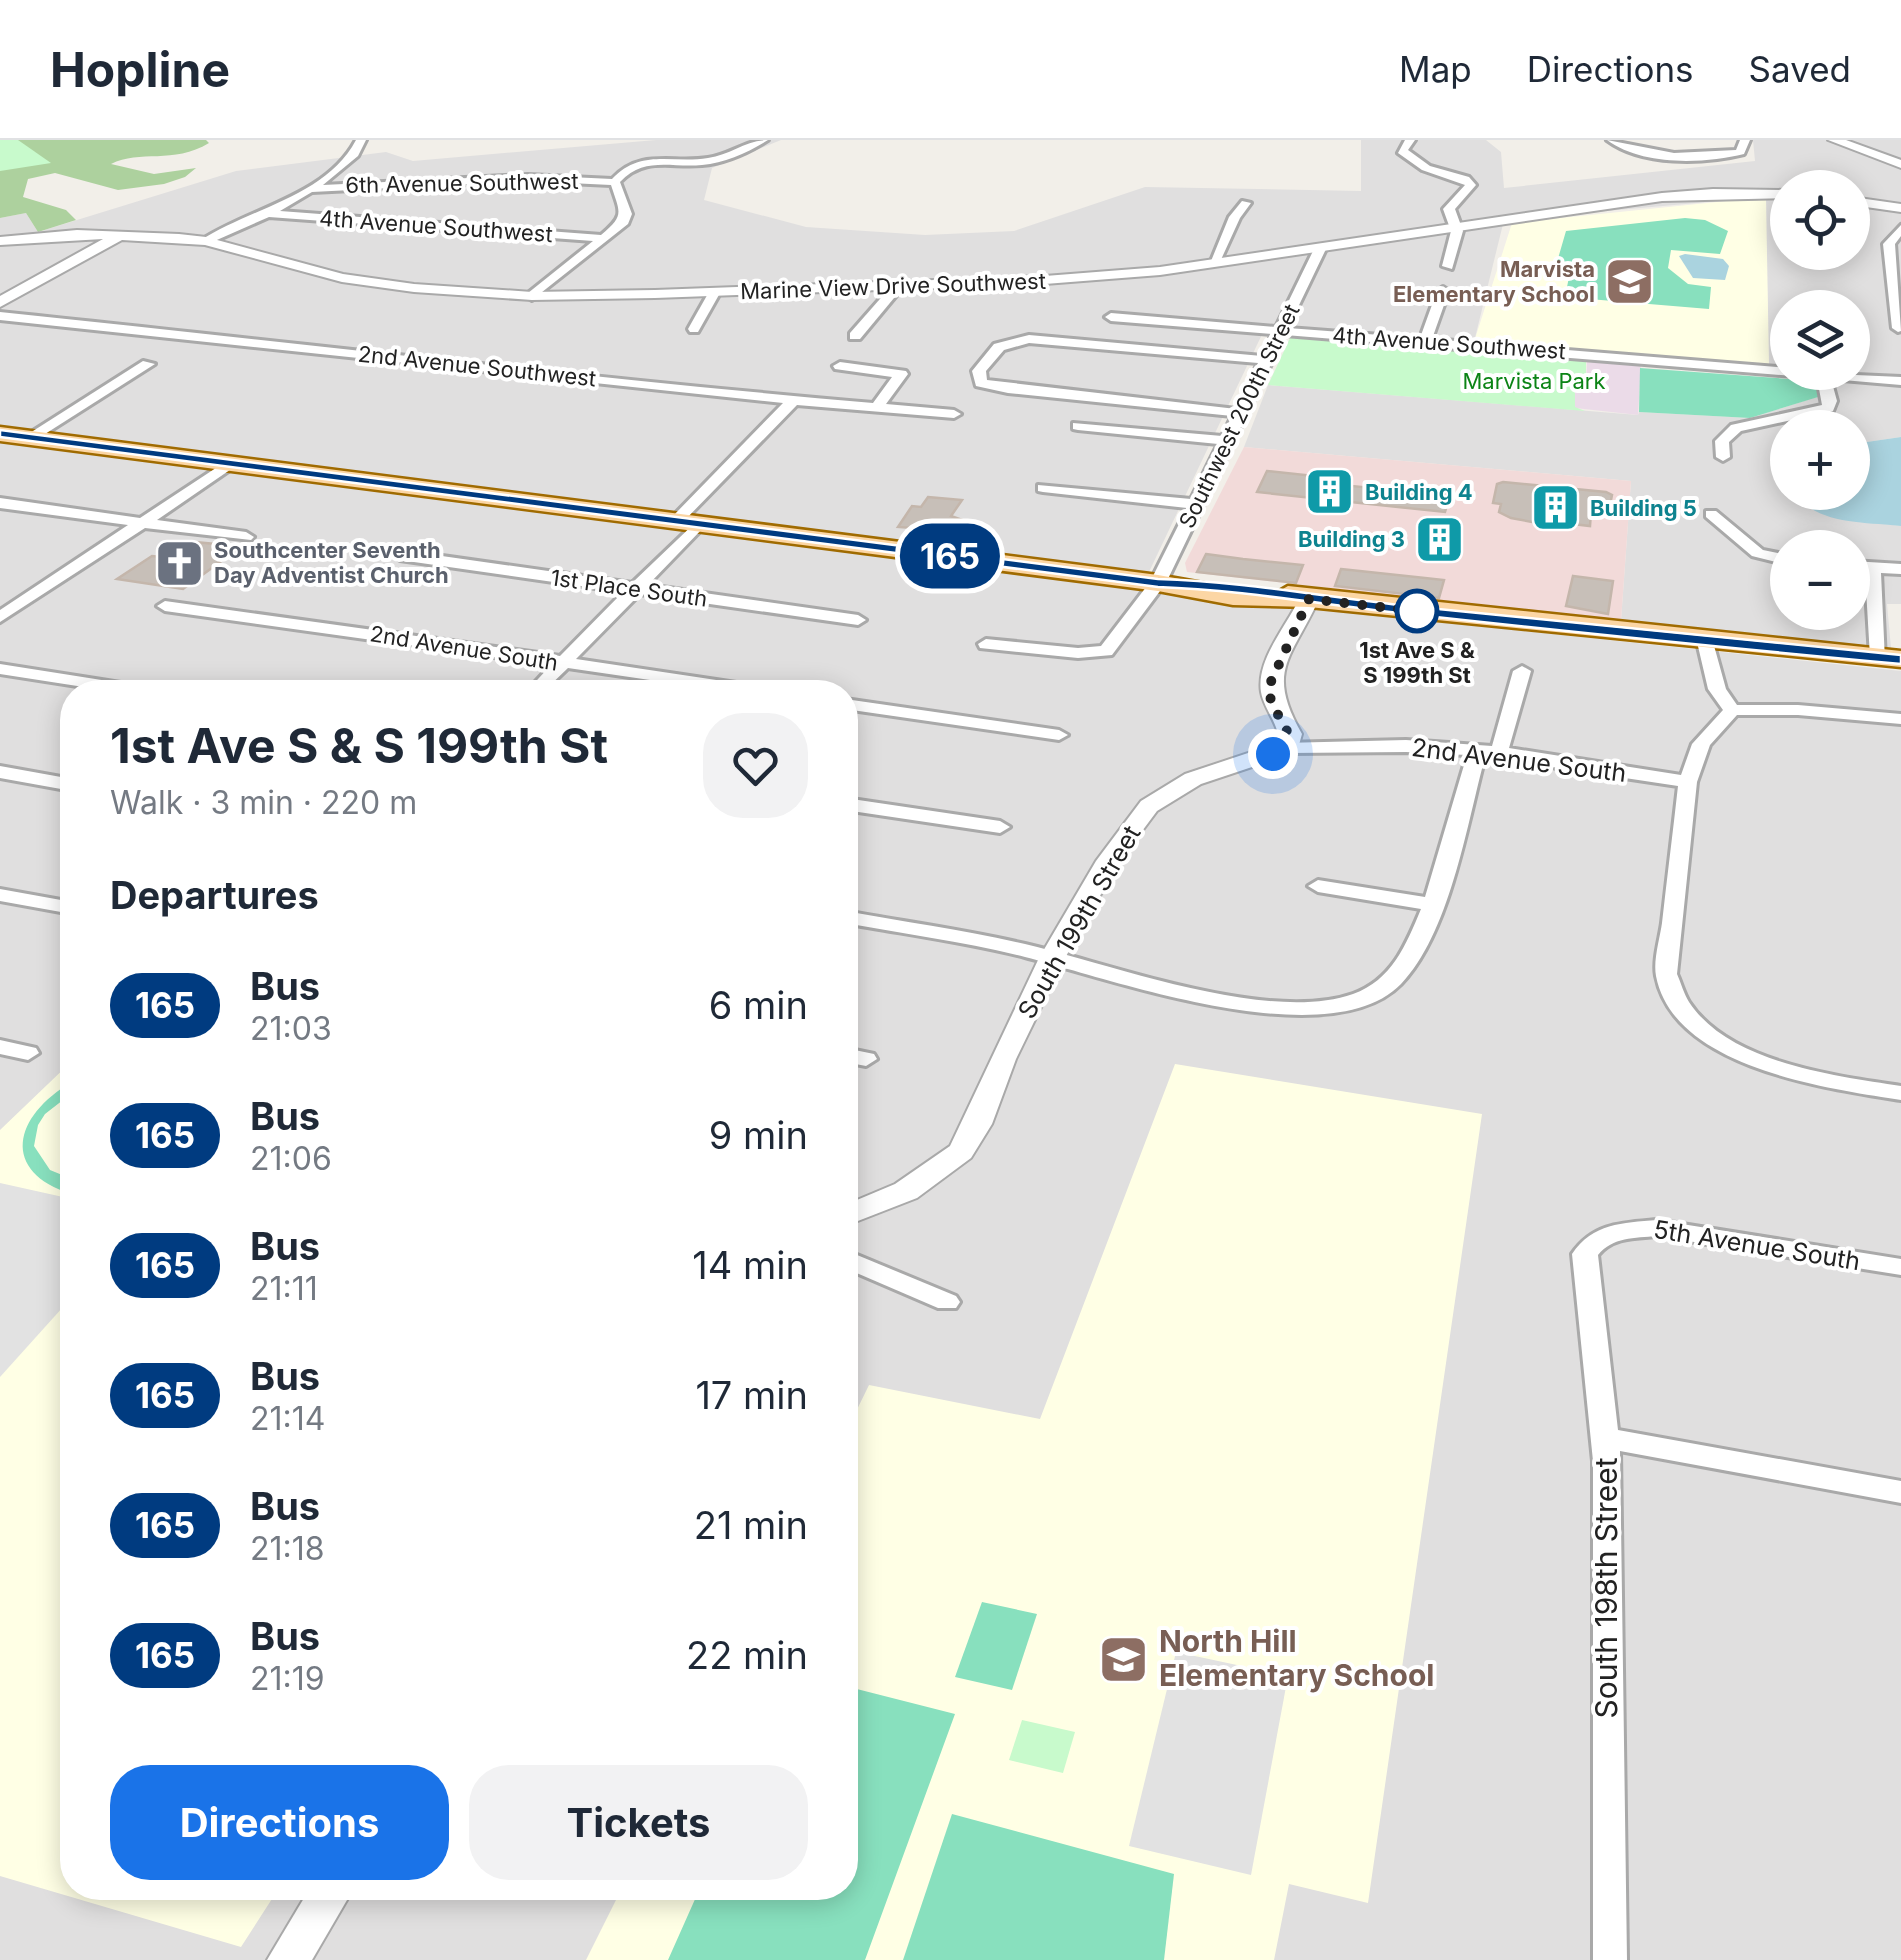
<!DOCTYPE html>
<html lang="en">
<head>
<meta charset="utf-8">
<style>
	body { margin:0; font-family:Inter,sans-serif; background:#f2f2f3; color:#1f2937; height:100vh; display:flex; flex-direction:column; font-size:38px; white-space:nowrap }
	* { box-sizing:border-box; margin:0 }
	p { font-size:32px; color:#747a83 }
	.icon { flex:none; width:55px; height:55px; fill:none; stroke:currentColor; stroke-width:2; stroke-linecap:round; stroke-linejoin:round }
	.map { position:relative; flex:1; overflow:hidden }
	.drawer { position:absolute; left:60px; top:540px; width:798px; height:1220px; display:flex; flex-direction:column; background:#fff; border-radius:40px; box-shadow:0 5px 25px #0003 }
	.drawer>* { flex:none }
	.badge { padding:0 20px; border-radius:32px; font-size:35px; line-height:65px }
	.buttons { position:absolute; left:1770px; top:30px; display:grid; gap:20px }
	.buttons a { display:grid; place-items:center; width:100px; height:100px; border-radius:50%; background:#fff; box-shadow:0 5px 25px #0003; font-size:50px }
	.you { position:absolute; width:50px; height:50px; margin:-25px; border:8px solid #fff; border-radius:50%; background:#1a73e8; box-shadow:0 0 0 15px #1a73e833 }
	.map>.badge { position:absolute; translate:-50% -50%; box-shadow:0 0 0 5px #fff }
	h2 { padding:0 50px; font-size:38px; line-height:90px }
	.round { display:grid; place-items:center; flex:none; width:105px; height:105px; border-radius:40px; background:#f2f2f3 }
	.headline { display:flex; align-items:center; justify-content:space-between; height:170px; padding:0 50px }
	h1 { font-size:48px; font-weight:700; line-height:75px }
	.primary-button { display:flex; gap:20px; margin-top:auto; padding:20px 50px }
	.primary-button a { flex:1; height:115px; border-radius:40px; background:#1a73e8; color:#fff; font-size:40px; font-weight:700; line-height:115px; text-align:center }
	.primary-button a+a { background:#f2f2f3; color:#1f2937 }
	ul { padding:0; list-style:none }
	li { display:flex; align-items:center; gap:30px; height:130px; padding:0 50px }
	li div { flex:1 }
	li b { display:block; font-size:38px }
	li em { font-style:normal }
	li .badge { min-width:110px; font-weight:700; text-align:center }
	header { display:flex; align-items:center; gap:60px; box-sizing:border-box; height:140px; padding:0 50px; background:#fff; border-bottom:2px solid #e0e1e3 }
	header strong { font-size:48px }
	nav { display:flex; gap:55px; margin-inline-start:auto; font-size:35px }
	.map>svg:first-child { display:block }
</style>
</head>
<body>
<header>
<strong>Hopline</strong>
<nav><a>Map</a><a>Directions</a><a>Saved</a></nav>
</header>
<div class="map">
<svg width="1901" height="1820" viewBox="0 0 1901 1820">
	<rect width="100%" height="100%" fill="#f2efe9"/>
	<g fill="#e0dfdf" fill-rule="evenodd">
		<path d="M656,0H781L712,28L704,60L806,87L925,95L1014,91L1145,47L1361,51V0H1486L1501,12L1504,48L1755,21L1753,0H1901V297L1853,304L1852,288H1788V352L1796,353L1803,365L1852,380L1901,386V464H1887L1891,508L1621,481L1631,341L1244,307L1268,245L1638,275L1639,272L1750,278L1817,257L1816,233L1852,232V168H1788L1787,228L1769,227L1765,57L1504,80L1474,202L1266,186L1148,434L0,285V78L26,73L38,92L236,31L386,12L413,21ZM1788,48H1852V112H1788ZM1788,408H1852V472H1788Z"/>
		<path d="M0,301L1167,453L1901,531V1820H0ZM72,552H845V1748H72Z"/>
	</g>
	<path fill="#f2dad9" d="M1244,307L1631,341L1621,481L1187,432L1185,423Z"/>
	<path fill="#ebdbe8" d="M1587,222L1641,225L1638,275L1575,268V249H1586Z"/>
	<g fill="#ffffe5">
		<path d="M1766,57L1769,227L1474,202L1512,83Z"/>
		<path d="M72,921V1748H279L241,1807L0,1736V990Z"/>
		<path d="M1175,924L1482,974L1368,1763L1289,1744L1274,1820H586L622,1748H845V1294L869,1245L1040,1279Z"/>
	</g>
	<path fill="#add19e" d="M0,0H206L209,3C173,25 140,9 111,24L154,34L196,28L185,37L164,44L118,50L55,33L28,39L23,57L66,70L76,80L38,92L26,73L0,78Z"/>
	<g fill="#c8facc">
		<path d="M0,0H18L51,23L0,31Z"/>
		<path d="M1291,196L1586,219V249H1575V267L1585,271L1268,245Z"/>
		<path d="M1022,1580L1075,1592L1063,1633L1009,1620Z"/>
	</g>
	<g fill="#88e0be">
		<path d="M1685,78L1705,80L1728,91L1720,114L1671,110L1668,128L1688,144L1711,147L1709,169L1565,157L1571,127L1557,122L1566,91Z"/>
		<path d="M1640,228L1816,241L1818,257L1750,278L1639,272Z"/>
		<path d="M72,942V953L45,974L38,985L34,1006L50,1030L72,1039V1054C0,1032 13,976 72,942Z"/>
		<path d="M982,1462L1037,1474L1012,1550L955,1537Z"/>
		<path d="M845,1546L955,1574L865,1820H668L700,1748H845Z"/>
		<path d="M952,1674L1174,1734L1164,1820H903Z"/>
	</g>
	<g fill="#e2e2e2">
		<path d="M0,1043L72,1059V1157L0,1237Z"/>
		<path d="M1176,1512L1288,1536L1251,1735L1129,1706Z"/>
	</g>
	<g fill="#aad3df">
		<path d="M1685,114L1723,119L1729,126L1725,140L1693,138L1679,116Z"/>
		<path d="M1901,297V386C1868,382 1814,385 1796,353L1852,352L1853,304Z"/>
	</g>
	<g fill="#c7bfb8" stroke="#c4b6ab" stroke-width="2.5">
		<path d="M1267,331L1324,337L1322,343L1420,353L1421,347L1451,350L1445,372L1257,352Z"/>
		<path d="M1503,342L1606,352L1612,355L1608,375L1591,372L1590,386L1564,383V388L1511,378L1499,372L1501,364L1493,363L1497,344Z"/>
		<path d="M928,357L962,360L951,376L976,385L942,390L898,387L912,366L921,367Z"/>
		<path d="M1429,386L1459,390L1452,411L1422,408Z"/>
		<path d="M195,402L215,404V413L231,414L183,449L117,439L152,416L161,417Z"/>
		<path d="M1206,414L1243,419L1303,425L1296,443L1197,432Z"/>
		<path d="M1341,429L1425,438L1444,440L1439,458L1335,446Z"/>
		<path d="M1573,436L1613,441L1608,474L1566,466Z"/>
	</g>
	<g fill="none" stroke-linecap="round" stroke-linejoin="round">
		<defs>
			<g id="minor">
				<path d="M356,0H366L358,16L323,45L528,35L612,39C641,8 672,24 708,18C730,15 746,0 768,0C749,12 725,23 702,25C670,28 645,16 620,42L632,74L628,84L532,160L526,156L528,153L593,101L269,77L210,103L200,101C249,68 326,57 356,0ZM528,41L611,45C620,73 625,75 601,95L280,71L312,52Z"/>
				<path d="M1405,0H1415L1408,10L1430,26L1469,37L1476,45L1455,69L1463,91L1452,129L1442,126L1451,91L1443,69L1465,45L1422,30L1398,13Z"/>
				<path d="M1607,0L1674,13L1736,10L1740,0H1750L1744,14C1703,24 1642,26 1607,0Z"/>
				<path d="M1242,61L1251,63L1240,78L1219,124L1209,126L1229,77Z"/>
				<path d="M1901,85V96L1895,104L1901,191L1898,192L1892,188L1883,104Z"/>
				<path d="M1320,106L1326,109L1288,188L1420,198L1437,151L1443,147L1449,151L1432,199L1788,228V232L1901,237V245L1831,239L1837,261L1833,271L1741,291L1729,302L1730,317L1723,321L1716,317L1715,301L1731,285L1822,265L1817,238L1285,195L1166,443L1112,515L1078,518L980,508L978,504L986,499L1078,508L1101,506L1150,442L1187,368L1043,352L1038,351V345L1191,359L1218,304L1078,290L1073,289V283L1222,296L1232,276L1008,253L976,246L972,231L994,204L1029,195L1262,216L1272,194L1111,181L1105,177L1111,173L1276,187L1314,109ZM1029,203L1258,223L1236,269L987,240L986,231L1004,210Z"/>
				<path d="M894,143L904,146L860,199H850V193Z"/>
				<path d="M710,150L720,153L698,192H690L688,189Z"/>
				<path d="M0,172C291,202 584,238 873,263L892,237L835,229L833,226L840,222L906,231L908,234L886,264L954,270L961,274L954,278L797,265L682,383L677,385L669,380L672,377L783,263L0,180Z"/>
				<path d="M143,221L155,224L34,301L22,298Z"/>
				<path d="M228,320L240,323L157,380L246,392L254,397L251,400L145,388L0,482V470L128,385L0,368V358L140,378Z"/>
				<path d="M1706,371H1716L1763,410L1788,415V425L1752,416L1706,377Z"/>
				<path d="M700,378L705,380V386L648,445L858,475L866,480L858,485L640,454L576,519L763,547L771,552H732L568,528L543,552H526L551,525L165,471L157,466L165,461L560,516L623,452L400,420L392,415L400,410L632,443Z"/>
				<path d="M1852,421L1901,424V434L1881,433L1885,521L1879,522L1870,517L1865,432L1852,431Z"/>
				<path d="M1705,497L1713,502L1726,549L1737,565H1798L1901,574V584L1798,575H1737L1710,605L1697,642L1677,834C1681,843 1684,854 1689,862C1729,923 1835,936 1901,946V960C1826,948 1674,928 1656,836C1653,820 1660,798 1662,783C1667,737 1673,692 1678,646L1485,617C1467,684 1450,793 1401,844C1329,918 1111,839 1025,817C966,802 905,794 845,783V771C905,782 965,790 1025,804C1111,824 1268,884 1353,854C1392,840 1406,805 1421,769L1318,752L1308,746L1318,740L1425,757L1467,615L1406,612L1289,613L1280,607L1283,603L1406,600L1492,606L1513,531L1522,526L1531,531L1509,608L1681,635L1692,604L1723,570L1708,549L1697,502Z"/>
				<path d="M0,524L146,547L155,552H116L0,534Z"/>
				<path d="M845,559L1059,590L1068,595L1059,600L845,569Z"/>
				<path d="M0,626L72,639V651L0,638Z"/>
				<path d="M845,658L1000,681L1010,687L1000,693L845,670Z"/>
				<path d="M0,749L72,762V774L0,761Z"/>
				<path d="M0,900L36,908L39,913L28,920L0,914Z"/>
				<path d="M845,908L874,914L877,919L866,926L845,922Z"/>
				<path d="M1657,1080L1901,1119V1135L1657,1096C1634,1098 1613,1097 1598,1115L1618,1290L1901,1341V1363L1620,1311L1627,1820H1593V1321L1572,1114C1593,1083 1622,1083 1657,1080Z"/>
				<path d="M845,1110L956,1156L960,1162L956,1168H938L845,1128Z"/>
			</g>
			<g id="tertiary">
				<path d="M1828,0H1846L1901,20V28Z"/>
				<path d="M1713,49L1788,50V58L1662,61L1160,135L1045,144L655,158L532,160L414,152L342,142L205,105L122,100L0,167V156L103,99L0,105V97L77,90L179,94L206,97L343,134L414,144L532,152L655,150L1045,136L1160,127L1662,53Z"/>
				<path d="M1852,57L1901,64V72L1852,65Z"/>
				<path d="M1309,453L1319,459C1292,518 1265,530 1302,594L1297,612L1201,644L1157,671L1119,722L1065,818L1016,919L992,984L971,1018L917,1058L845,1086V1065L895,1044L950,1006L1039,818L1096,721L1141,661L1185,634L1278,603C1281,586 1264,570 1261,552C1256,520 1286,487 1299,459Z"/>
				<path d="M310,1748H354L312,1820H267Z"/>
			</g>
			<path id="primary" d="M0,287L1158,435L1253,452L1276,453L1288,446L1901,511V527L1309,467L1233,465L1158,451L0,301Z"/>
		</defs>
		<use href="#minor" stroke="#a9a9a9" stroke-width="6"/>
		<use href="#tertiary" stroke="#a9a9a9" stroke-width="4"/>
		<use href="#primary" stroke="#a06b00" stroke-width="5"/>
		<use href="#minor" fill="#fff" fill-rule="evenodd"/>
		<use href="#tertiary" fill="#fff" fill-rule="evenodd"/>
		<use href="#primary" fill="#fcd6a4" fill-rule="evenodd"/>
	</g>
	<path fill="#003b80" stroke="#fff" stroke-width="2.5" d="M0,290L1158,439C1242,441 1325,457 1408,466C1572,483 1736,500 1901,515V524C1736,509 1572,492 1408,474C1325,465 1242,450 1158,447L0,297Z"/>
	<g fill="none" stroke-linecap="round" stroke-linejoin="round">
		<path stroke="#222" stroke-width="10" stroke-dasharray="0 18" d="M1273,614L1289,607L1292,600L1271,562L1269,546L1309,459L1417,471"/>
	</g>
	<defs>
		<symbol id="school-square" viewBox="-11 -11 22 22"><rect x="-9" y="-9" width="18" height="18" rx="4" fill="#8d6e63" stroke="#fff"/><path d="M0-5L7-2L0 1L-7-2ZM-4 1L0 2.5L4 1V4Q0 6-4 4Z" fill="#fff"/></symbol>
		<symbol id="building-square" viewBox="-11 -11 22 22"><rect x="-9" y="-9" width="18" height="18" rx="4" fill="#0f9aa8" stroke="#fff"/><path d="M-4-6H4V6H1V3H-1V6H-4ZM-2.5-4.3h1.7v1.8h-1.7ZM.8-4.3h1.7v1.8H.8ZM-2.5-1h1.7V.8h-1.7ZM.8-1h1.7V.8H.8Z" fill="#fff"/></symbol>
		<symbol id="church-square" viewBox="-11 -11 22 22"><rect x="-9" y="-9" width="18" height="18" rx="4" fill="#6b7280" stroke="#fff"/><path d="M-1.2-6h2.4v3.5h3.3v2.4h-3.3V6h-2.4V-.1h-3.3v-2.4h3.3Z" fill="#fff"/></symbol>
	</defs>
	<g fill-rule="evenodd">
		<use href="#school-square" x="1602" y="114" width="55" height="55"/>
		<use href="#building-square" x="1302" y="324" width="55" height="55"/>
		<use href="#building-square" x="1528" y="340" width="55" height="55"/>
		<use href="#building-square" x="1412" y="372" width="55" height="55"/>
		<use href="#church-square" x="152" y="396" width="55" height="55"/>
		<use href="#school-square" x="1096" y="1492" width="55" height="55"/>
	</g>
	<circle fill="#fff" stroke="#003b80" stroke-width="5" cx="1417" cy="471" r="20"/>
	<g text-anchor="middle" stroke-width="8" stroke-linejoin="round" paint-order="stroke">
		<g font-size="22" fill="#222" stroke="#fff">
			<text transform="translate(462 43) rotate(-1)" y="8">6th Avenue Southwest</text>
			<text transform="translate(436 86) rotate(4)" y="8">4th Avenue Southwest</text>
			<text transform="translate(893 146) rotate(-2)" y="8">Marine View Drive Southwest</text>
			<text transform="translate(1449 203) rotate(4)" y="8">4th Avenue Southwest</text>
			<text transform="translate(477 226) rotate(6)" y="8">2nd Avenue Southwest</text>
			<text transform="translate(1239 276) rotate(-64)" y="8">Southwest 200th Street</text>
			<text transform="translate(629 448) rotate(8)" y="8">1st Place South</text>
			<text transform="translate(464 508) rotate(9)" y="8">2nd Avenue South</text>
		</g>
		<g font-size="22" font-weight="bold" fill="#785e54" stroke="#fff" text-anchor="end">
			<text x="1595" y="137">Marvista<tspan x="1595" dy="25">Elementary School</tspan></text>
		</g>
		<g font-size="22" fill="#0c8416" stroke="#fff">
			<text x="1534" y="249">Marvista Park</text>
		</g>
		<g font-size="22" font-weight="bold" fill="#0d838f" stroke="#fff" text-anchor="start">
			<text x="1365" y="360">Building 4</text>
			<text x="1590" y="376">Building 5</text>
			<text x="1405" y="407" text-anchor="end">Building 3</text>
		</g>
		<g font-size="22" font-weight="bold" fill="#5b616d" stroke="#fff" text-anchor="start">
			<text x="214" y="418">Southcenter Seventh<tspan x="214" dy="25">Day Adventist Church</tspan></text>
		</g>
		<g font-size="22" font-weight="bold" fill="#222" stroke="#fff">
			<text x="1417" y="518">1st Ave S &amp;<tspan x="1417" dy="25">S 199th St</tspan></text>
		</g>
		<g font-size="25" fill="#222" stroke="#fff">
			<text transform="translate(1519 620) rotate(7)" y="9">2nd Avenue South</text>
			<text transform="translate(1079 782) rotate(-60)" y="9">South 199th Street</text>
			<text transform="translate(1757 1105) rotate(9)" y="9">5th Avenue South</text>
		</g>
		<g font-size="30" fill="#222" stroke="#fff">
			<text transform="translate(1607 1448) rotate(-90)" y="10">South 198th Street</text>
		</g>
		<g font-size="30" font-weight="bold" fill="#785e54" stroke="#fff" text-anchor="start">
			<text x="1159" y="1512">North Hill<tspan x="1159" dy="34">Elementary School</tspan></text>
		</g>
	</g>
</svg>
<div class="buttons">
<a><svg class="icon" aria-label="locate" viewBox="0 0 24 24"><circle cx="12" cy="12" r="6"/><path d="M12 2v4M12 18v4M2 12h4M18 12h4"/></svg></a>
<a><svg class="icon" aria-label="layers" viewBox="0 0 24 24"><path d="M12 4l9 5-9 5-9-5zM3 14l9 5 9-5"/></svg></a>
<a>+</a>
<a>−</a>
</div>
<div class="you" style="left:1273px;top:614px"></div>
<b class="badge" style="left:950px;top:416px;background:#003b80;color:#fff">165</b>
<section class="drawer">
<div class="headline"><div><h1>1st Ave S &amp; S 199th St</h1><p>Walk · 3 min · 220 m</p></div><a class="round"><svg class="icon" aria-label="heart" viewBox="0 0 24 24"><path d="M12 20l-8-8c-3-5 5-10 8-4 3-6 11-1 8 4z"/></svg></a></div>
<h2>Departures</h2>
<ul>
<li><span class="badge" style="background:#003b80;color:#fff">165</span><div><b>Bus</b><p>21:03</p></div><em>6 min</em></li>
<li><span class="badge" style="background:#003b80;color:#fff">165</span><div><b>Bus</b><p>21:06</p></div><em>9 min</em></li>
<li><span class="badge" style="background:#003b80;color:#fff">165</span><div><b>Bus</b><p>21:11</p></div><em>14 min</em></li>
<li><span class="badge" style="background:#003b80;color:#fff">165</span><div><b>Bus</b><p>21:14</p></div><em>17 min</em></li>
<li><span class="badge" style="background:#003b80;color:#fff">165</span><div><b>Bus</b><p>21:18</p></div><em>21 min</em></li>
<li><span class="badge" style="background:#003b80;color:#fff">165</span><div><b>Bus</b><p>21:19</p></div><em>22 min</em></li>
</ul>
<div class="primary-button"><a>Directions</a><a>Tickets</a></div>
</section>
</div>
</body>
</html>
